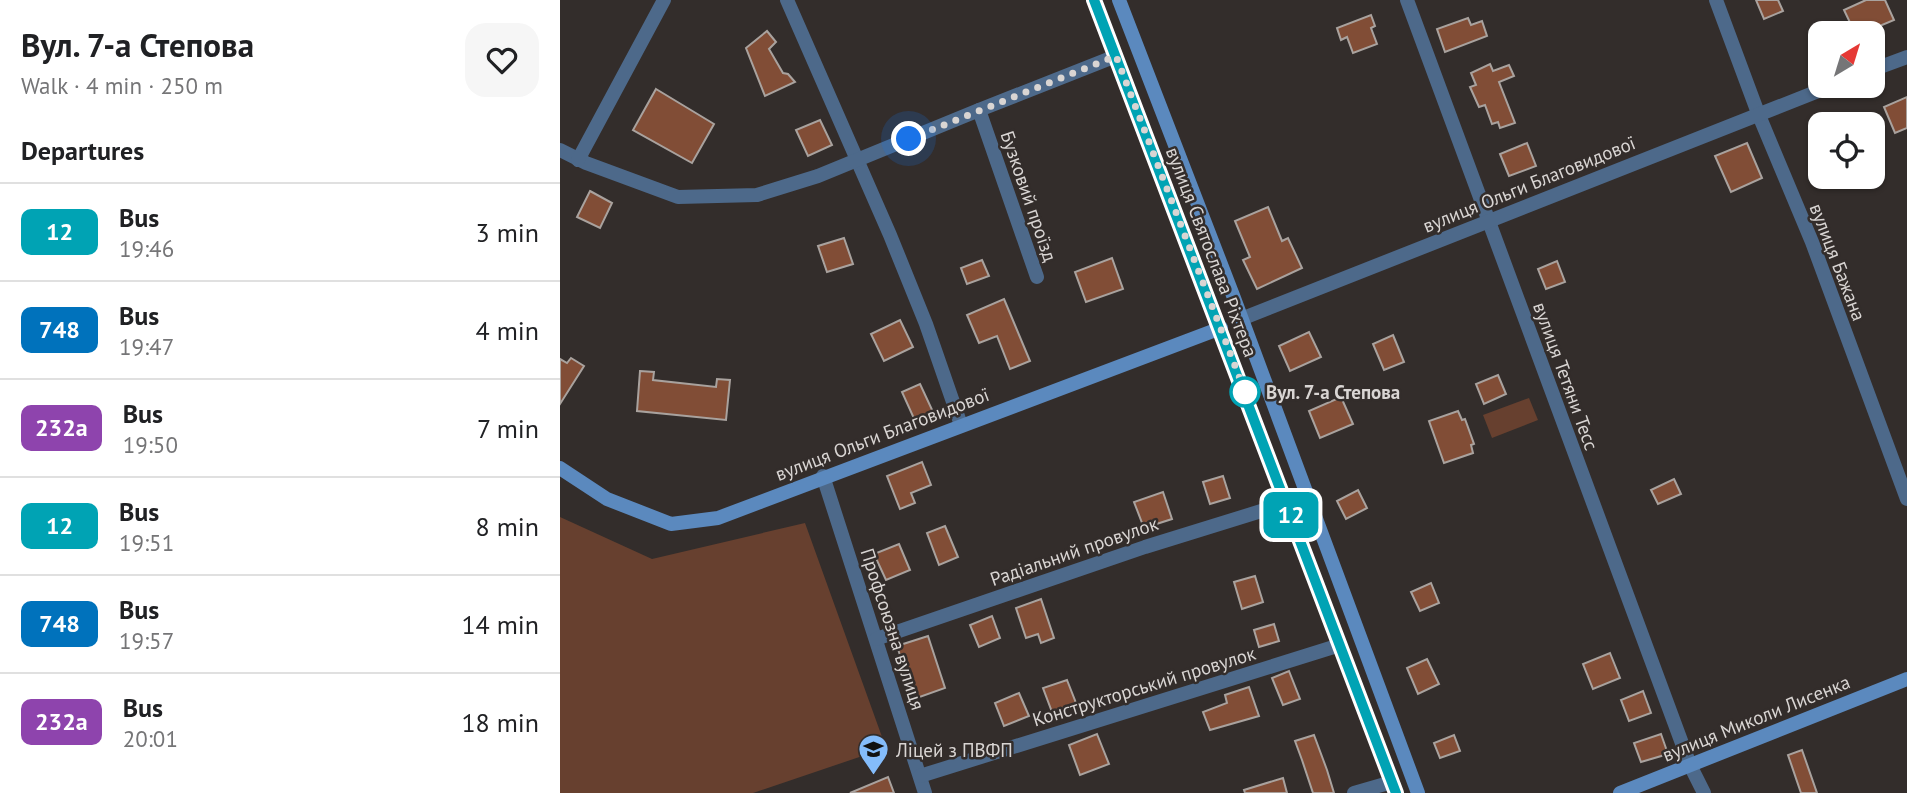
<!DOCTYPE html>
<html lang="en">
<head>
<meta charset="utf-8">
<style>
	body { margin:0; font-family:"PT Sans",sans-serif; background:#f6f6f6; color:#202124; height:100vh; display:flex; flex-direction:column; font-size:26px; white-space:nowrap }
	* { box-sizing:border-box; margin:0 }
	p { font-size:23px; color:#757577 }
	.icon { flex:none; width:38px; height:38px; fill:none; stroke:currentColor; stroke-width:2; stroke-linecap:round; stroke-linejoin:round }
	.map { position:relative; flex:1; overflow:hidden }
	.panel { display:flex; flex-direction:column; background:#fff; width:560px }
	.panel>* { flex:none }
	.badge { padding:0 14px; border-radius:10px; font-size:24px; line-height:46px }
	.needle { width:46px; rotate:38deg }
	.controls { position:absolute; left:1248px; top:21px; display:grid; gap:14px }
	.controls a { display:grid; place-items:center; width:77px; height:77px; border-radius:14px; background:#fff; box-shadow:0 2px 5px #0004; font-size:35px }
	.you { position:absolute; width:35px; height:35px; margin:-18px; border:5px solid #fff; border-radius:50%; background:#1a73e8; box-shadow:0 0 0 10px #1a73e833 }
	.map>.badge { position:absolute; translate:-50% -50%; box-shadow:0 0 0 4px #fff }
	h2 { padding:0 21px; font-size:26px; line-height:63px }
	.round { display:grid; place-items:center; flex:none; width:74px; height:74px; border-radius:21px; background:#f6f6f6 }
	.summary { display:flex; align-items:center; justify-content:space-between; height:119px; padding:0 21px }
	h1 { font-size:33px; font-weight:600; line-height:52px }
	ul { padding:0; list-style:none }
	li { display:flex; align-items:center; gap:21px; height:98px; padding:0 21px; border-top:2px solid #e0e0e0 }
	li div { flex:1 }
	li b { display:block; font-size:26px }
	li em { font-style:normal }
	li .badge { min-width:77px; font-weight:700; text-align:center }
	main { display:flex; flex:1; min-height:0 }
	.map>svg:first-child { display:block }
</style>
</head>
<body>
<main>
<section class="panel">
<div class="summary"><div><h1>Вул. 7-а Степова</h1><p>Walk · 4 min · 250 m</p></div><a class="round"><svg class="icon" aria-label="heart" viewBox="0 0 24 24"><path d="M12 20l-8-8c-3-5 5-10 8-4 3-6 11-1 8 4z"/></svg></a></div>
<h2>Departures</h2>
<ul>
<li><span class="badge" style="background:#00a3b4;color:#fff">12</span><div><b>Bus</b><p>19:46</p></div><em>3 min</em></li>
<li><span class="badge" style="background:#0072bc;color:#fff">748</span><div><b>Bus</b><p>19:47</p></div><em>4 min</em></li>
<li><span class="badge" style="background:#8e44ad;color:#fff">232а</span><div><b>Bus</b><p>19:50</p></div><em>7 min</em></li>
<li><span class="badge" style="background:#00a3b4;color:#fff">12</span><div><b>Bus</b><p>19:51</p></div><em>8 min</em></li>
<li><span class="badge" style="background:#0072bc;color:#fff">748</span><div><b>Bus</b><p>19:57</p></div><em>14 min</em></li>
<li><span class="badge" style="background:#8e44ad;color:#fff">232а</span><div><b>Bus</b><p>20:01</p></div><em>18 min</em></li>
</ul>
</section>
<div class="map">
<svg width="1347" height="793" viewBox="0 0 1347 793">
	<rect width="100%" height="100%" fill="#332d2b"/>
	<g fill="#67402f">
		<path d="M969,398L978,420L932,438L923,415Z"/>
		<path d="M0,517L92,559L245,523L326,748L193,793H0Z"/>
	</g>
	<g fill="#814d36" stroke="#a9a29e" stroke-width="2">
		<path d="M1196,0H1218L1223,11L1204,19Z"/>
		<path d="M1306,0H1325L1334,20L1303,33H1295L1284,10Z"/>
		<path d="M811,15L815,26L811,28L817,44L793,53L787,37L781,40L777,28Z"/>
		<path d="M908,18L911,25L922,21L927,36L885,52L877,29Z"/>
		<path d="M207,31L216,42L209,49L223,73L228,74L235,82L205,96L186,48Z"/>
		<path d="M930,64L933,71L949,65L954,76L939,82L955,123L940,128L938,122L932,124L925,105L919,107L910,87L916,85L911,73Z"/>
		<path d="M96,89L154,124L132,163L73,130Z"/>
		<path d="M1347,97V128L1335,133L1324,107Z"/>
		<path d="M260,120L272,145L248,156L236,130Z"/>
		<path d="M967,143L976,166L949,176L940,154Z"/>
		<path d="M1187,143L1202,178L1171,192L1155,156Z"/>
		<path d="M30,191L52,203L40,228L17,217Z"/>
		<path d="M708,207L722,241L728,238L742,268L697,289L683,260L690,257L675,221Z"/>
		<path d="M284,238L293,264L267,272L258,246Z"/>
		<path d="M552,258L563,289L526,302L515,272Z"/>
		<path d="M422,260L429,276L407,284L401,268Z"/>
		<path d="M997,261L1005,282L986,289L978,269Z"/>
		<path d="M444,299L470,361L450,369L437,336L419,343L407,315Z"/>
		<path d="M340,320L353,347L324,361L311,334Z"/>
		<path d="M749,332L761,357L730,371L719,346Z"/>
		<path d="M833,335L844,362L824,370L813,344Z"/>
		<path d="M11,358L24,366L0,404V359L7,363Z"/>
		<path d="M80,371L94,372L93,380L156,387L157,379L170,380L166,420L77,411Z"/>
		<path d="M938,375L946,394L924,404L916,384Z"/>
		<path d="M360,384L374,414L356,423L342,392Z"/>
		<path d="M781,397L793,424L760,438L749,411Z"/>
		<path d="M898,411L902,420L905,419L914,444L911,445L913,453L884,463L869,421Z"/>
		<path d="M362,462L371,485L351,493L355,503L340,509L327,476Z"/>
		<path d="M663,476L670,498L650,504L643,482Z"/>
		<path d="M1114,479L1121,494L1098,504L1091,490Z"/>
		<path d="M798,490L807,508L786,519L777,501Z"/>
		<path d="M603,492L612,519L584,528L574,502Z"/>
		<path d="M385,526L398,557L379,565L367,533Z"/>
		<path d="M339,544L350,570L326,580L314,554Z"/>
		<path d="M695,576L703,602L682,609L674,582Z"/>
		<path d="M871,583L879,603L860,611L851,592Z"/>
		<path d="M481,599L494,638L481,643L478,634L466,638L456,608Z"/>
		<path d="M432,616L440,638L419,647L410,625Z"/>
		<path d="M714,624L719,641L699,647L694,630Z"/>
		<path d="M368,636L385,688L354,699L337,646Z"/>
		<path d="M1050,653L1060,678L1033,689L1023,664Z"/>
		<path d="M867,659L879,684L858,694L847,668Z"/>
		<path d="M729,671L740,699L723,705L712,678Z"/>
		<path d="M507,680L516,703L492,712L483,688Z"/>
		<path d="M689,687L699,716L650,730L643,712L667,703L665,695Z"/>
		<path d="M1083,691L1091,713L1069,721L1061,700Z"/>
		<path d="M459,693L469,716L444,726L435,703Z"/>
		<path d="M537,734L549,764L520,775L509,745Z"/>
		<path d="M1101,734L1108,754L1081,762L1074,743Z"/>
		<path d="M754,735L767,770L774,793H753L742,760L735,741Z"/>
		<path d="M894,735L900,751L880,758L874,743Z"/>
		<path d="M1242,750L1257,793H1241L1228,755Z"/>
		<path d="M328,777L334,793H290Z"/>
		<path d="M723,778L727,793H685L684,790Z"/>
	</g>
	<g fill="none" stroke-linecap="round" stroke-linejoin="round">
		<g stroke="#4d698a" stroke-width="14">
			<path d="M227,0L330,235L366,324L401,425"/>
			<path d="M847,0L1130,765L1144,793"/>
			<path d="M1156,0L1198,113L1252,242L1347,499"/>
			<path d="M1312,70L1347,57"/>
			<path d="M419,110L556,56"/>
			<path d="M0,150L26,163L118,197L197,195L258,176L419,110L477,277"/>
			<path d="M18,160L104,0"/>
			<path d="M681,319L1271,86"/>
			<path d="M263,476L365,793"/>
			<path d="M316,639L585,547L727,503"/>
			<path d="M360,776L780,645"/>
			<path d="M794,793L832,782"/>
		</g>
		<g stroke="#5b89be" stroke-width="14">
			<path d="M534,0L836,793"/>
			<path d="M559,0L674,298L858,793"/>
			<path d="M0,468L47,499L111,524L158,518L661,328"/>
			<path d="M1060,793L1347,679"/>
		</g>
	</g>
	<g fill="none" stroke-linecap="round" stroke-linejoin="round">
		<defs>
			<path id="line" d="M534,0L836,793"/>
		</defs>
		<use href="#line" stroke="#fff" stroke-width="16"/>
		<use href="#line" stroke="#00a3b4" stroke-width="10"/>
		<path stroke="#d9d5d3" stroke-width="7" stroke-dasharray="0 12.6" d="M349,139L556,56L685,392"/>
	</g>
	<defs>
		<symbol id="school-pin" viewBox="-11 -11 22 30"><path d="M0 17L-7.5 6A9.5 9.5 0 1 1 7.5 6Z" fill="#84bcfb" stroke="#332d2b"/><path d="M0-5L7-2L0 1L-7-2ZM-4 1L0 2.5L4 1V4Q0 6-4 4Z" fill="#111"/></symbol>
	</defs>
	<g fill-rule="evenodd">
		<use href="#school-pin" x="296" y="732" width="35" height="47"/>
	</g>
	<circle fill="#fff" stroke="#00a3b4" stroke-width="3.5" cx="685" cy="392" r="14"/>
	<g text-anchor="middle" stroke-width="5" stroke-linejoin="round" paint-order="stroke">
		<g font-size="19" fill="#d9d5d3" stroke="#332d2b">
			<text transform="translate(969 184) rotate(-22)" y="7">вулиця Ольги Благовидової</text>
			<text transform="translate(469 196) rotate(71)" y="7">Бузковий проїзд</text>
			<text transform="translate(652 252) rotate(69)" y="7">вулиця Святослава Ріхтера</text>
			<text transform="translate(1278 262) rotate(69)" y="7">вулиця Бажана</text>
			<text transform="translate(1006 376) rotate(70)" y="7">вулиця Тетяни Тесс</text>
			<text transform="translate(322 434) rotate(-21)" y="7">вулиця Ольги Благовидової</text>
			<text transform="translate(514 551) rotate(-19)" y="7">Радіальний провулок</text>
			<text transform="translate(333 629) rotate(72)" y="7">Профсоюзна вулиця</text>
			<text transform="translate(584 686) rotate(-17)" y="7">Конструкторський провулок</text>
			<text transform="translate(1196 718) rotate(-22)" y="7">вулиця Миколи Лисенка</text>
		</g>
		<g font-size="19" font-weight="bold" fill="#d9d5d3" stroke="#332d2b" text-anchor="start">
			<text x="706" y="399">Вул. 7-а Степова</text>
		</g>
		<g font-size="19" fill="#d9d5d3" stroke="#332d2b" text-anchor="start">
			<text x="336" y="757">Ліцей з ПВФП</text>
		</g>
	</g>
</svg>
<div class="controls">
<a><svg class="needle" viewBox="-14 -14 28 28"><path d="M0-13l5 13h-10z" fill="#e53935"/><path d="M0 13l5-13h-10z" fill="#757577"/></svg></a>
<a><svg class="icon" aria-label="locate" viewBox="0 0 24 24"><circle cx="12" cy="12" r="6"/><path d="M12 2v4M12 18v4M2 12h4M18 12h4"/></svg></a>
</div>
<div class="you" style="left:349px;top:139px"></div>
<b class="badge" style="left:731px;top:515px;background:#00a3b4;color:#fff">12</b>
</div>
</main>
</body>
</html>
